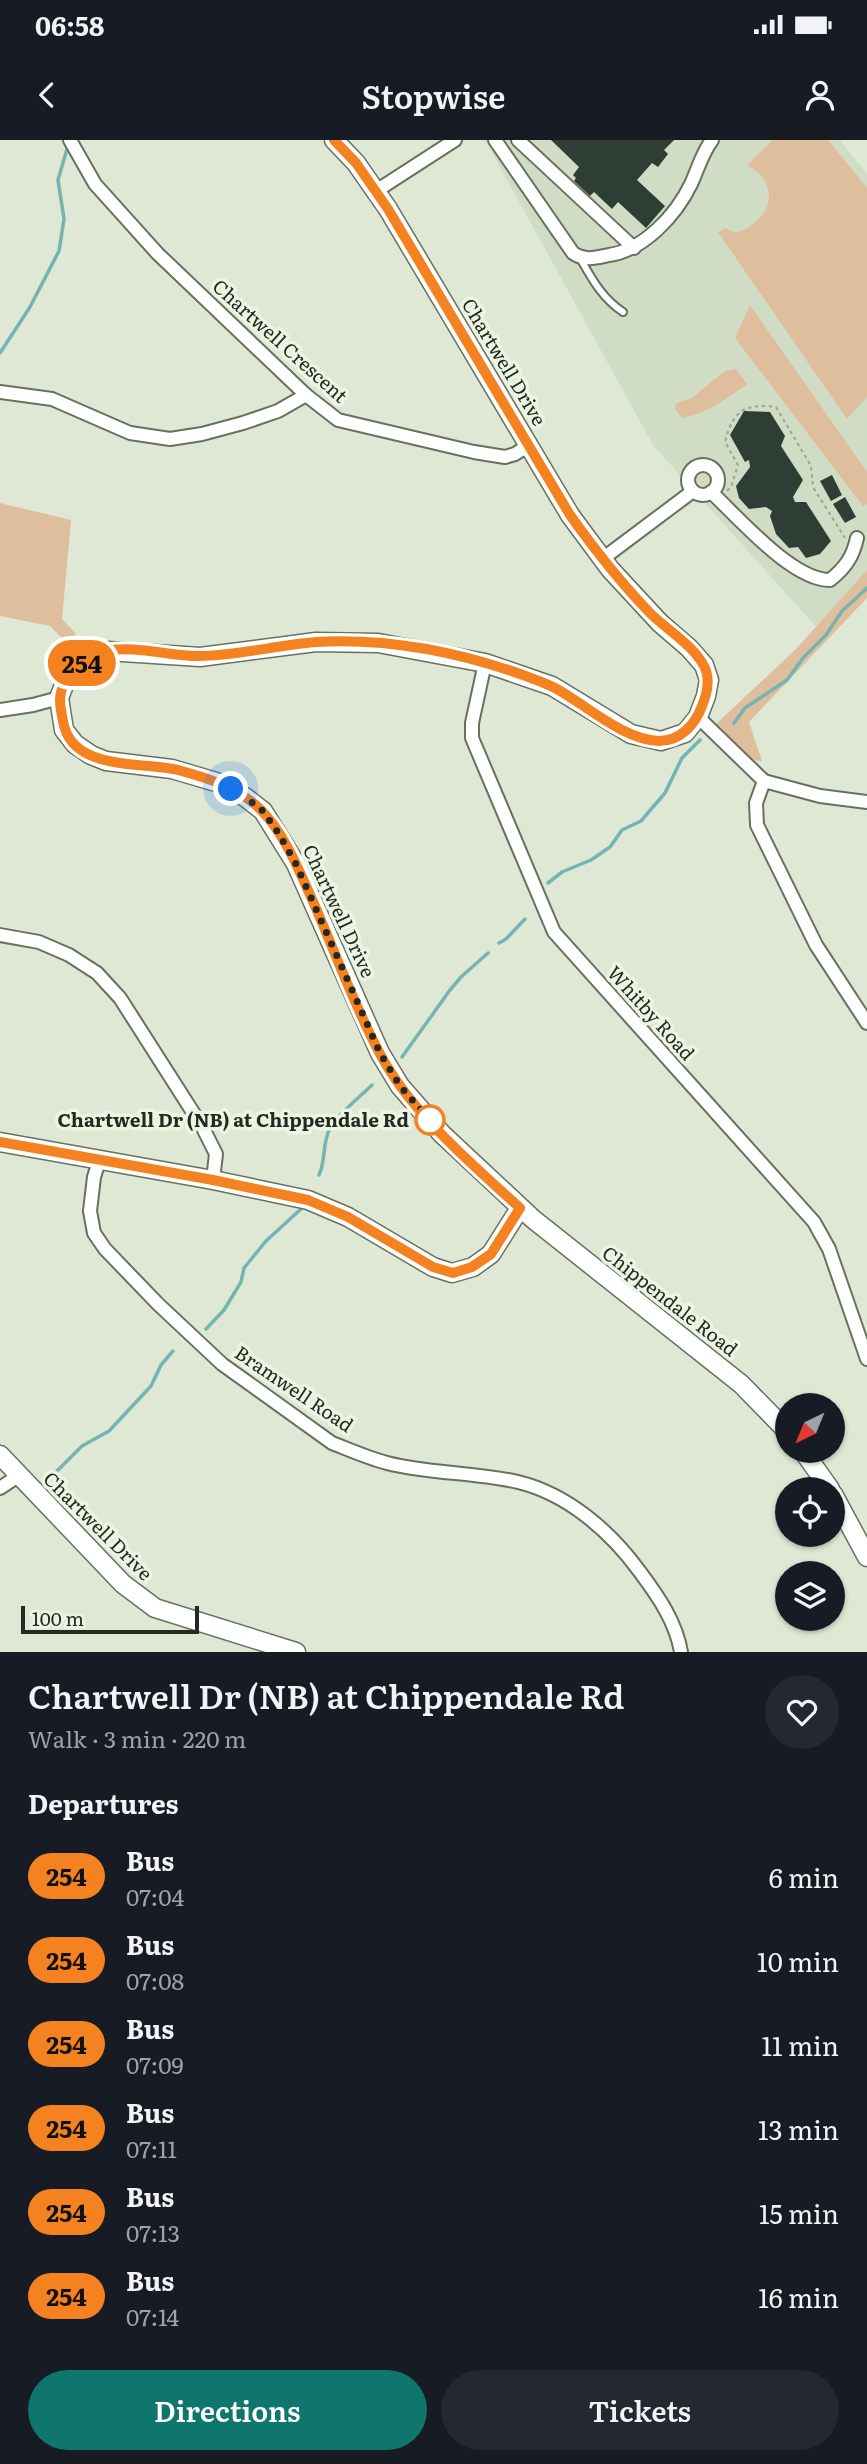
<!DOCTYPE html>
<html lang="en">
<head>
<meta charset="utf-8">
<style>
	body { margin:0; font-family:Literata,serif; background:#242831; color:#f1f3f6; height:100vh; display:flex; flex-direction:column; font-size:26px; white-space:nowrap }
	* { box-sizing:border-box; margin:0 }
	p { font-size:23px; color:#9ea1a6 }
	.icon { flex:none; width:38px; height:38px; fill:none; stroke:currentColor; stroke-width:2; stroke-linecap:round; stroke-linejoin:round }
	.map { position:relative; height:1512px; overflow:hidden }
	.details { display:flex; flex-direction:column; background:#171b24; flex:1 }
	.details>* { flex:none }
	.badge { padding:0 14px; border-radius:23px; font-size:24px; line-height:46px }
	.needle { width:46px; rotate:223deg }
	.fabs { position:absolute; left:775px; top:1253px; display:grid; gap:14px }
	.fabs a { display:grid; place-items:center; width:70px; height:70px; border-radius:50%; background:#171b24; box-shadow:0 2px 5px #0004; font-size:35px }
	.scale { position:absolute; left:21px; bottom:18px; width:178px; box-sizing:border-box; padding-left:7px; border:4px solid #252922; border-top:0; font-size:19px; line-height:24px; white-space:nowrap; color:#252922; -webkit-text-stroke:5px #ecf5e3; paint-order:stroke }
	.you { position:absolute; width:35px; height:35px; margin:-18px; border:5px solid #fff; border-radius:50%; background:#1a73e8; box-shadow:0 0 0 10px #1a73e833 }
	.map>.badge { position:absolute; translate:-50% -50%; box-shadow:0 0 0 4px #fff }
	h2 { padding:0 28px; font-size:26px; line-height:63px }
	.round { display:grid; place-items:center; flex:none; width:74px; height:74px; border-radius:37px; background:#242831 }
	.head { display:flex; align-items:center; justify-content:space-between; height:119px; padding:0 28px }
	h1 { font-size:33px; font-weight:600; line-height:52px }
	.primary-button { display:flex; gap:14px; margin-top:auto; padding:14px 28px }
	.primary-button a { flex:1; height:80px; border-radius:42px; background:#0f766e; color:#fff; font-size:28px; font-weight:600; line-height:80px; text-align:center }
	.primary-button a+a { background:#242831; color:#f1f3f6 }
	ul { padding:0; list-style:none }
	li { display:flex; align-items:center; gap:21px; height:84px; padding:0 28px }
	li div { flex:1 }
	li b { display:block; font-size:26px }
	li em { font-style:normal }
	li .badge { min-width:77px; font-weight:700; text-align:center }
	.status { display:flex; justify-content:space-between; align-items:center; height:49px; padding:0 35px; background:#171b24; direction:ltr }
	.status svg { height:19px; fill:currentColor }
	header { display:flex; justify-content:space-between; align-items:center; height:91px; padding:0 28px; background:#171b24; font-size:32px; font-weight:600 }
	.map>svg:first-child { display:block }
</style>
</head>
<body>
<div class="status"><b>06:58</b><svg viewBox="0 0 49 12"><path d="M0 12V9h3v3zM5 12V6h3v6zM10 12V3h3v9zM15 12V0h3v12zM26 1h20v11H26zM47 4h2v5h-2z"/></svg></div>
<header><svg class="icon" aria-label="back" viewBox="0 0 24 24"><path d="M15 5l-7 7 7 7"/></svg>Stopwise<svg class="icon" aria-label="person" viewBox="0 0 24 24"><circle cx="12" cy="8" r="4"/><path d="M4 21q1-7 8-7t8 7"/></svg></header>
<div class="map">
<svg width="867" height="1512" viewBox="0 0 867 1512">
	<rect width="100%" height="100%" fill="#dfe8d5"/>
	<path fill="#d0dcc4" d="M485,0H840L867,34V436L818,489L653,305Z"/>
	<g fill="#dfbe9d">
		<path d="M773,0H828L867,48V257L847,279L718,92L725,88L736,93C760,85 778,64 764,39C760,33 753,29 747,25Z"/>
		<path d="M750,165L867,332V364L863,366L735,198Z"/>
		<path d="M736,229L747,244C726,259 708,273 683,278L676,271L675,264L693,257L725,231Z"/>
		<path d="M0,363L71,380L62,479L76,494L66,502L50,486L0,476Z"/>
		<path d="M867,430V458L749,582L762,621L753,620L716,584L796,509Z"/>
	</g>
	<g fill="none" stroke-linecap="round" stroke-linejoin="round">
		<g stroke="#75b4b0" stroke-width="3.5">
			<path d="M0,213L30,167L59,111L64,79L58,40L67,9"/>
			<path d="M734,583L745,568L787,540L803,518L826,495L842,471L867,448"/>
			<path d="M548,743L562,732L591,720L610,707L622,690L641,681L665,653L682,618L700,600"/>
			<path d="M499,803L506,799L525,779"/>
			<path d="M402,917L450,850L461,837L488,813"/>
			<path d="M319,1035C326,1021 322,1003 330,988C334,978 363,954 372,945"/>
			<path d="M206,1189L224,1170L241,1142L244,1128L266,1101L301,1069"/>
			<path d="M49,1339L82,1306L109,1291L151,1246L161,1225L173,1211"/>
		</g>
	</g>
	<g fill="#2e3e35">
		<path d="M551,0H674L664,10L668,14L658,27L652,23L637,40L665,66L646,88L618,62L612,69L594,52L590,56L574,41L576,38L573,35L579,27Z"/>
		<path d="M744,271L770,272L785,296L781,306L803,340L793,357L795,362H806L831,401L820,414L806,418L798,407L789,408L776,394L770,376L772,371L766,367L749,369L739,358L736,346L750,327L749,320L745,322L730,295Z"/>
		<path d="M832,335L842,355L831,361L820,341Z"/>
		<path d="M845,357L856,377L845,383L833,364Z"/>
	</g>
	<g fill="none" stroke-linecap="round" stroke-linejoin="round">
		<defs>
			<path id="lane" d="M580,118C592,139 602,158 623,172"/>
			<g id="street">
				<path d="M70,0L95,44L158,114L306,255L338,280L474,312L505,317L515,314L529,305"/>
				<path d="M495,0L573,113C585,121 595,118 609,115C644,110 676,75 691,44C698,29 702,13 712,0"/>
				<path d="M518,0L634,108"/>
				<path d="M376,51L455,0"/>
				<path d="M0,252L52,259L130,293L170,299L202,294L243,283L278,271L306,255"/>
				<circle cx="703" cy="340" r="15"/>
				<path d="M711,352C739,378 792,440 830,440C845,428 853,417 857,398"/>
				<path d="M601,420L693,351"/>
				<path d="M485,523L472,583V598L554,792L814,1082L829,1109L867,1219"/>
				<path d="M0,570L33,565L59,558"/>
				<path d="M698,577L764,641"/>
				<path d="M764,641L756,663L757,685L816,805L867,883"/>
				<path d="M764,641L820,656L867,662"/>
				<path d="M0,795L39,802L69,815L97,833L120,858L203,988L216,1014L213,1040"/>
				<path d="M99,1021L94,1037L90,1071L94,1093L105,1109L158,1164L222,1224L332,1303C350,1310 368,1318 387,1323C429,1334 475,1332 518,1342C568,1354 611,1392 640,1432C658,1456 676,1482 681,1512"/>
				<path d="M0,1348L18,1336"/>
			</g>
			<g id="secondary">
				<path d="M334,0L356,23L388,69L570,375L610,429L660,483L689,508L704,525L709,540L706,556L698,577L685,593L661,601L631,594L552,546L485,523L378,503L316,502L200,517L107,511L88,518L66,540L59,558L64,590L75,604L91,615L106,621L172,629L216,642L245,657L263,671L296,724L380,913L400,946L442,994L533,1079L741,1244L788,1292"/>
				<path d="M0,1002L213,1040L308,1060L348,1077L433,1127L452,1133L473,1127L491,1114L520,1068"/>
				<path d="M803,1311L830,1349"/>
				<path d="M0,1315L123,1444L155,1468L296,1512"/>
				<path d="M833,1354L867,1417"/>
			</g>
		</defs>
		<use href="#lane" stroke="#687060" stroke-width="10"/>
		<use href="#street" stroke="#687060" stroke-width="16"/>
		<use href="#secondary" stroke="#687060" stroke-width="21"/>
		<path stroke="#9da495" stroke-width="2" stroke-dasharray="3.5 3.5" stroke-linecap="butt" d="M727,351L731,347L738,325L725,302C733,271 744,263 776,267L811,326L813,347L845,398"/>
		<use href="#lane" stroke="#fff" stroke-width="6"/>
		<use href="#street" stroke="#fff" stroke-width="12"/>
		<use href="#secondary" stroke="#fff" stroke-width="18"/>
	</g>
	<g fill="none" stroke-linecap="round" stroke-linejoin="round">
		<defs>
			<path id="line" d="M0,1002L213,1040L308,1060L348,1077L433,1127L453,1133L472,1127L491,1114L520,1068C471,1023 410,972 379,912C353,863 334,809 311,757C298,728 284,693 261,670C239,648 208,638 178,630C142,621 71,632 63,581C60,566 57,555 66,541C74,527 90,515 106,511C133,505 170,516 198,516C237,516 277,505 316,502C385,498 458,512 523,535C534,539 545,543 555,548C585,564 623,600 659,601C680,601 695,585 702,566C707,554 711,539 704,526C693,505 666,489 650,473C620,442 595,410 570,375L388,69L356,23L334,0"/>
		</defs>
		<use href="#line" stroke="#fff" stroke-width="16"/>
		<use href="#line" stroke="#f58220" stroke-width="10"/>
		<path stroke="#252922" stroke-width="7" stroke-dasharray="0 12.6" d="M231,649L245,657L263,671L279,694L296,724L380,913L400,946L430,980"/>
	</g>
	<circle fill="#fff" stroke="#f58220" stroke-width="3.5" cx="430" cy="980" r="14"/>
	<g text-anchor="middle" stroke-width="7" stroke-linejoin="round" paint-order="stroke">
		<g font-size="19" fill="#252922" stroke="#ecf5e3">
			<text transform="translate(280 201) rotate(42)" y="7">Chartwell Crescent</text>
			<text transform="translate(504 222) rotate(59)" y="7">Chartwell Drive</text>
			<text transform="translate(339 771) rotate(65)" y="7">Chartwell Drive</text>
			<text transform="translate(651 873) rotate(48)" y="7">Whitby Road</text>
			<text transform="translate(670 1161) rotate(38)" y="7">Chippendale Road</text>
			<text transform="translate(294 1249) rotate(34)" y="7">Bramwell Road</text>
			<text transform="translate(98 1386) rotate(45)" y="7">Chartwell Drive</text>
		</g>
		<g font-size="19" font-weight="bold" fill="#252922" stroke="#ecf5e3" text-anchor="end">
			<text x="409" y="987">Chartwell Dr (NB) at Chippendale Rd</text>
		</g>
	</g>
</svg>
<div class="fabs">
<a><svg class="needle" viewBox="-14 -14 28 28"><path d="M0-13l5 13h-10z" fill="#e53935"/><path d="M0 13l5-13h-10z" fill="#9ea1a6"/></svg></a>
<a><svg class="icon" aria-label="locate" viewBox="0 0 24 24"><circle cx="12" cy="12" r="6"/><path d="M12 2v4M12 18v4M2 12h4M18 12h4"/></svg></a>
<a><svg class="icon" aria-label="layers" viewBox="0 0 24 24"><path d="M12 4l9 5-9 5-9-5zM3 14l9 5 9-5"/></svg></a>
</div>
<div class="scale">100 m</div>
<div class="you" style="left:231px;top:649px"></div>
<b class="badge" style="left:82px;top:523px;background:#f58220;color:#111">254</b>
</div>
<section class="details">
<div class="head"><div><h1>Chartwell Dr (NB) at Chippendale Rd</h1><p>Walk · 3 min · 220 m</p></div><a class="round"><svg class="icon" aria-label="heart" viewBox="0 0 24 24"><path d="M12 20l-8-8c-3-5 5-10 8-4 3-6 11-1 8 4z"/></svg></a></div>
<h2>Departures</h2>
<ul>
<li><span class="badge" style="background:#f58220;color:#111">254</span><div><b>Bus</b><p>07:04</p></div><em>6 min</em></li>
<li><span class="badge" style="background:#f58220;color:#111">254</span><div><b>Bus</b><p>07:08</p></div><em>10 min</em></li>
<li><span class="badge" style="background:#f58220;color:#111">254</span><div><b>Bus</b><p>07:09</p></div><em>11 min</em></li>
<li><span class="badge" style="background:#f58220;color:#111">254</span><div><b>Bus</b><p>07:11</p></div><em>13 min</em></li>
<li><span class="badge" style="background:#f58220;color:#111">254</span><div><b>Bus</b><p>07:13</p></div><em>15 min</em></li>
<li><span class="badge" style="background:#f58220;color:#111">254</span><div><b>Bus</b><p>07:14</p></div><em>16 min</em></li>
</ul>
<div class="primary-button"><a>Directions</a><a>Tickets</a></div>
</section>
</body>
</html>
